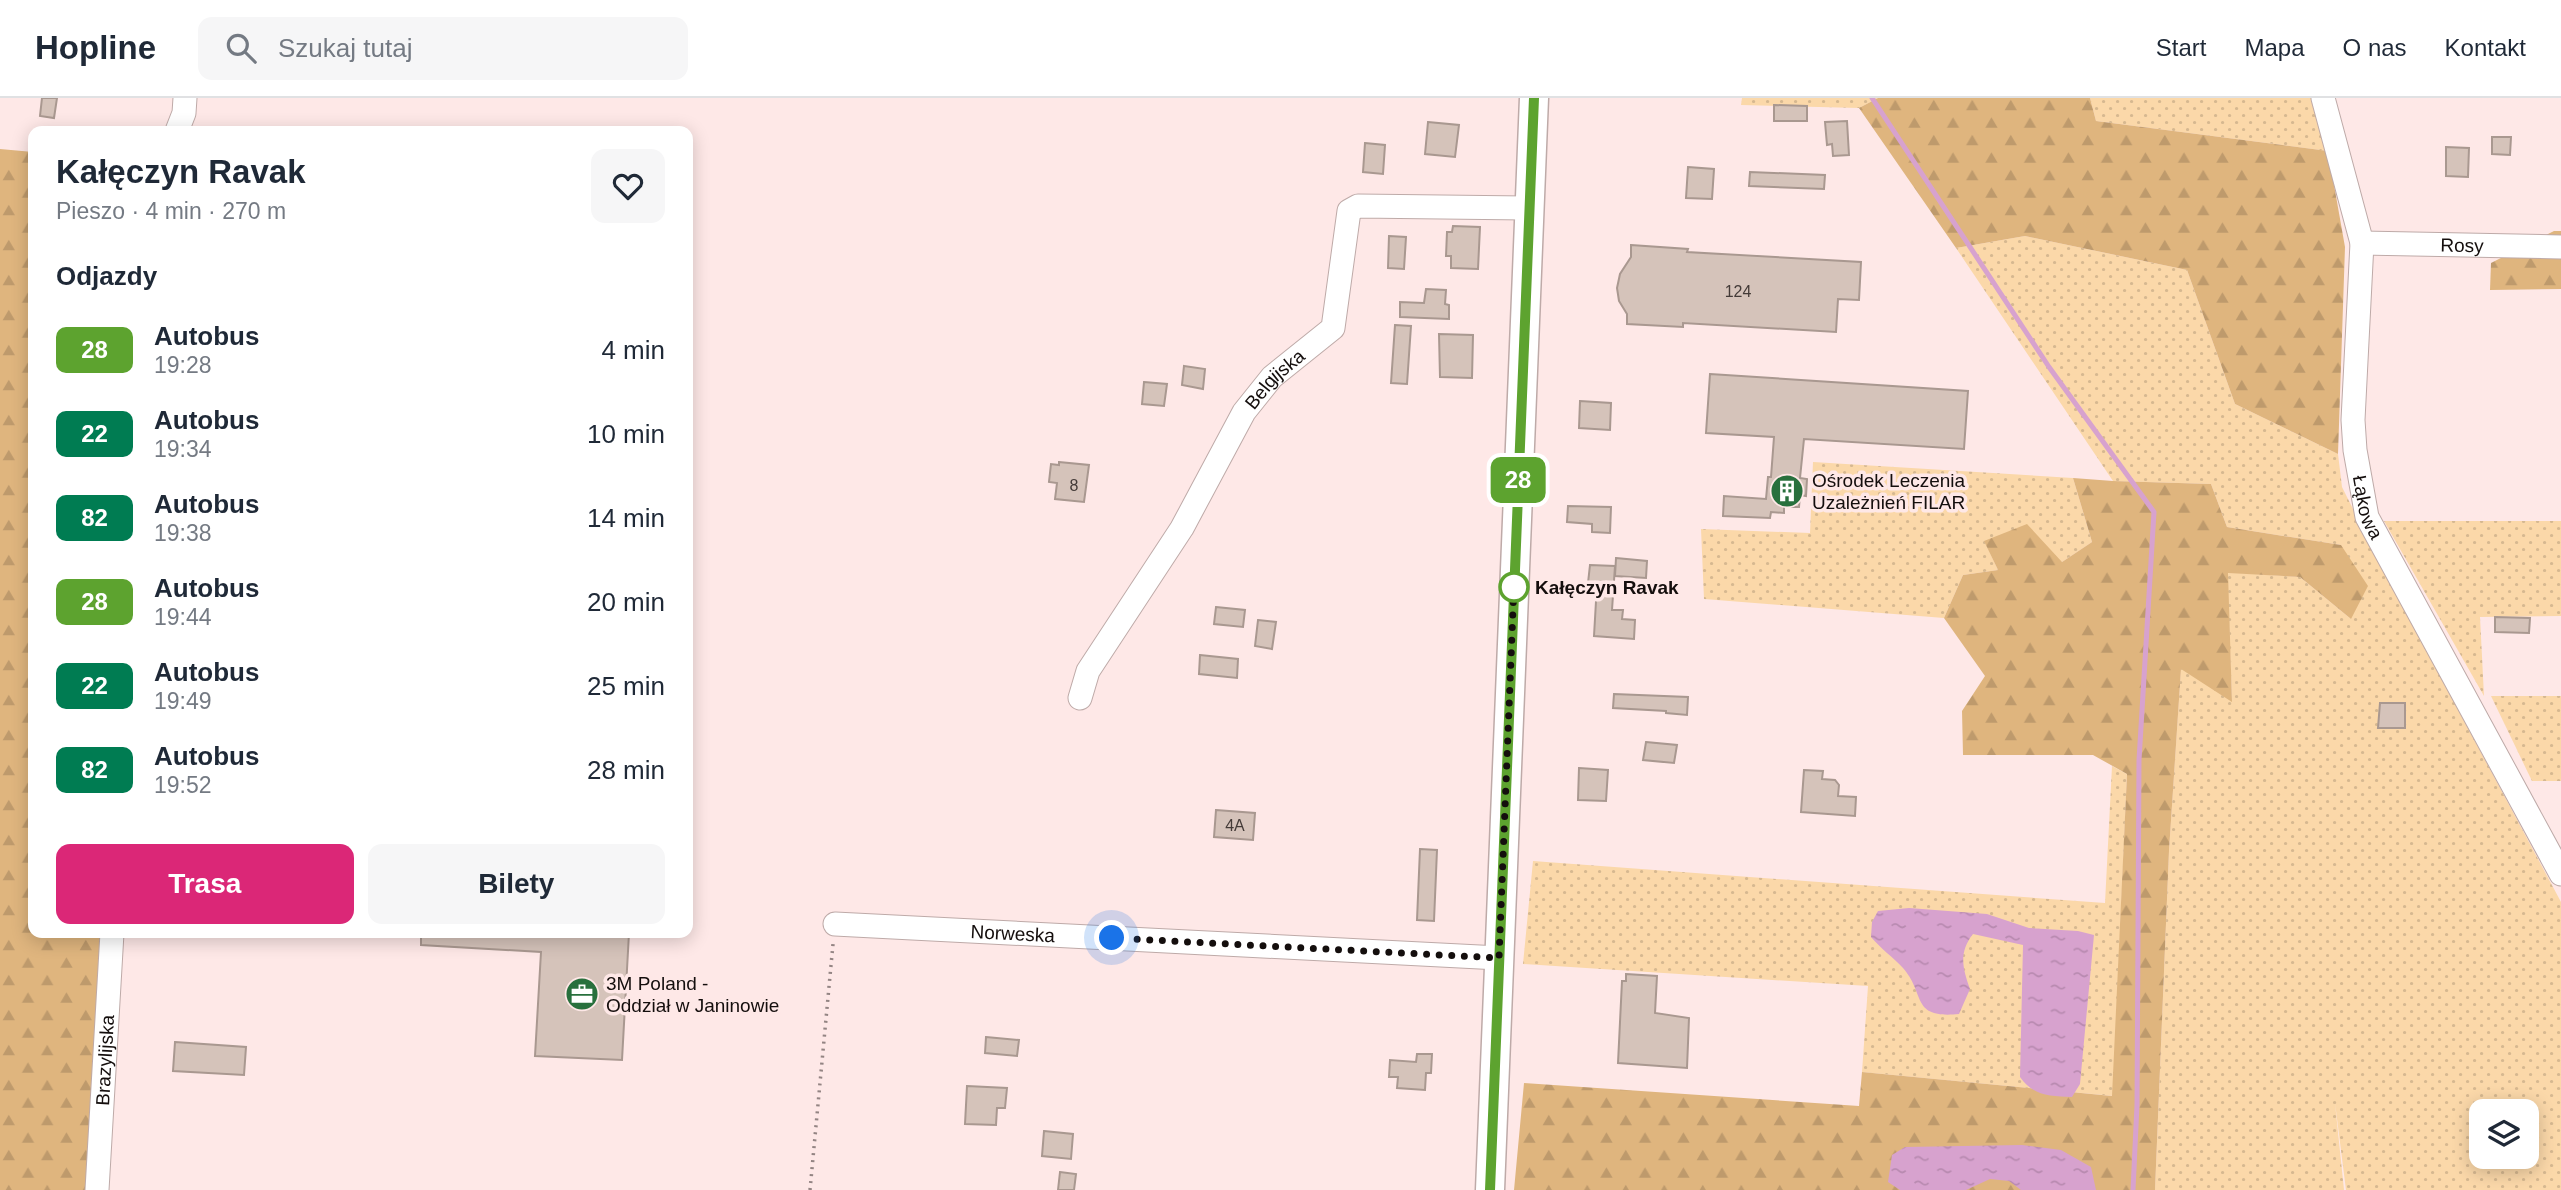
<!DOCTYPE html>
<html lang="pl">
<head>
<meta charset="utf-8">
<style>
	body { margin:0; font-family:Arial,sans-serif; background:#f6f6f7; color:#1f2937; height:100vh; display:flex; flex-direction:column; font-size:26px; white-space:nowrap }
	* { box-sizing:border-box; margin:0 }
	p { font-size:23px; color:#747a83 }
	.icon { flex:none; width:38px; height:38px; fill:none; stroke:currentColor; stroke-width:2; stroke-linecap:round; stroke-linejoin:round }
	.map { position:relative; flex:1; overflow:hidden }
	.drawer { position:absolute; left:28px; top:28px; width:665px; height:812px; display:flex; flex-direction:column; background:#fff; border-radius:14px; box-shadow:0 4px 18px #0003 }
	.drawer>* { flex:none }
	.badge { padding:0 14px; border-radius:10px; font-size:24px; line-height:46px }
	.fabs { position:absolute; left:2469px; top:1001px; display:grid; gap:14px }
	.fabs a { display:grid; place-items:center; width:70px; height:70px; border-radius:14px; background:#fff; box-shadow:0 4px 18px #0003; font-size:35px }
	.you { position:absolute; width:35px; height:35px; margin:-18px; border:5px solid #fff; border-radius:50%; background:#1a73e8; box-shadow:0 0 0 10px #1a73e833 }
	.map>.badge { position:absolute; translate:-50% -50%; box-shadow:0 0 0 4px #fff }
	h2 { padding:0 28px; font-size:26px; line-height:63px }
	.round { display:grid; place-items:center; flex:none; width:74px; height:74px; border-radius:14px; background:#f6f6f7 }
	.headline { display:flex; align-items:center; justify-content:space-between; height:119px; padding:0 28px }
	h1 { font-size:33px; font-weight:600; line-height:52px }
	.button { display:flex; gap:14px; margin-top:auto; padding:14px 28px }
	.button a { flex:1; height:80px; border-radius:14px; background:#db2777; color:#fff; font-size:28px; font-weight:600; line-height:80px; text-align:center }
	.button a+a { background:#f6f6f7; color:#1f2937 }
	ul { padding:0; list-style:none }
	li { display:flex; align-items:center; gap:21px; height:84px; padding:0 28px }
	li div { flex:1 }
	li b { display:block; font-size:26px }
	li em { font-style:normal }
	li .badge { min-width:77px; font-weight:700; text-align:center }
	header { display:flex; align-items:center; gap:42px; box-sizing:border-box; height:98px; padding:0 35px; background:#fff; border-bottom:2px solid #e0e1e3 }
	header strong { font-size:33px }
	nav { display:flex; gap:38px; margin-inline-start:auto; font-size:24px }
	.search { width:490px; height:63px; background:#f6f6f7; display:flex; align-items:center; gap:18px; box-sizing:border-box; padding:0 24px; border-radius:14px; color:#747a83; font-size:26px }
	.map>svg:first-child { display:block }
</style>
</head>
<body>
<header>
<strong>Hopline</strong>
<div class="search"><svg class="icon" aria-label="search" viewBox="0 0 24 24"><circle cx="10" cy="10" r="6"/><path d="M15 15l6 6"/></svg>Szukaj tutaj</div>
<nav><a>Start</a><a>Mapa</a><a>O nas</a><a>Kontakt</a></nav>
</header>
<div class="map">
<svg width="2561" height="1092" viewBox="0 0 2561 1092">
	<defs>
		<pattern id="grass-dots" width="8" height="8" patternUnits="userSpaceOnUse" patternTransform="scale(1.75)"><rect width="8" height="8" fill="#fbd8a9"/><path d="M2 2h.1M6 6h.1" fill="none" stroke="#d6b890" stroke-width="1.8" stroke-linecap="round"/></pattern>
		<pattern id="forest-firs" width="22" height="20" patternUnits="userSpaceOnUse" patternTransform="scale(1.75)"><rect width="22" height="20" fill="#dfb57e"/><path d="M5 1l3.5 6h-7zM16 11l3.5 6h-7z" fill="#be9a6c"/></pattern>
		<pattern id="water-ripples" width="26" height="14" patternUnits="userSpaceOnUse" patternTransform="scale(1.75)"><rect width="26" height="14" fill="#d7a2ce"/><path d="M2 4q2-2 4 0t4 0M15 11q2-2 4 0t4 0" fill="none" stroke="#b88ab0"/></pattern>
	</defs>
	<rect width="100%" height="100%" fill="#fee8e7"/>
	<g fill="url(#grass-dots)" fill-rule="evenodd">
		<path d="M1742,0H1878L1859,10L1741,7Z"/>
		<path d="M2090,0H2312L2328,53L2096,23Z"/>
		<path d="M2025,138L2187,172L2235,306L2338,356L2342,389L2383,471L2561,804V1092H2346L2335,1005L2344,1092H2155L2169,753L2181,570L2232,603L2227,474L2300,479L2351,521L2341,447L2227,429L2211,386L2113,383L1956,150ZM2482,1013H2527V1059H2482Z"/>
		<path d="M1813,364L2073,380L2092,444L2062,464L1985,444L1998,472L1963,477L1944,520L1704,501L1701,431L1810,435Z"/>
		<path d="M2384,423H2561V518L2480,519L2484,598Z"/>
		<path d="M2491,598H2561V683H2532Z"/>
		<path d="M2112,668L2127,676L2113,998L1862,974L1868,888L1523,866L1533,763L2105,805Z"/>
	</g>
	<g fill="url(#forest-firs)">
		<path d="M1878,0H2090L2096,23L2328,53L2345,149L2338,356L2235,306L2187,172L2025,138L1956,150L1859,10Z"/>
		<path d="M0,51L33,54V835H107L92,1092H0Z"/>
		<path d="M2554,133H2561V191L2490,192L2491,165Z"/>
		<path d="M2073,380L2113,383L2211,386L2227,429L2341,447L2368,488L2351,521L2300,479L2228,475L2232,604L2181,571L2169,753L2155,1092H1514L1524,985L1859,1008L1862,974L2112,998L2127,676L2093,657H1963L1962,613L1985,578L1944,520L1963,477L1998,472L1984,443L2027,426L2062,464L2092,444Z"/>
	</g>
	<g fill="url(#water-ripples)">
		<path d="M1909,810L1987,816L2029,830L2078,833L2094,837L2080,986L2072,999C2050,998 2033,998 2020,979L2023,847L1973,836C1958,855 1963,871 1970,891L1959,916C1910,921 1926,896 1903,870C1893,859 1881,851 1871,839L1872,824L1878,813Z"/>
		<path d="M2022,1047L2061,1052L2091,1069L2096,1092H2021L2009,1083L1990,1081L1966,1092H1900L1888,1084L1892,1057L1905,1049Z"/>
	</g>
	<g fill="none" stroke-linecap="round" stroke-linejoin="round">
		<path stroke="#d7a2ce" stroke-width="5" d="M1872,0L2049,269L2154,414L2139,662L2137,1007L2133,1092"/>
	</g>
	<g fill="#d5c3ba" stroke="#a99890" stroke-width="2">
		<path d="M42,0H57L54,20L40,18Z"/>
		<path d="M1774,7L1807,8V23H1774Z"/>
		<path d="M1847,23L1849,57L1833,58L1832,46L1827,47L1825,24Z"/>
		<path d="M1428,24L1459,27L1455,59L1425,56Z"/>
		<path d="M2492,39H2511L2510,57L2492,56Z"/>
		<path d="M1365,45L1385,47L1383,76L1363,74Z"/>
		<path d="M2446,49L2469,50L2468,79L2446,78Z"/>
		<path d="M1688,69L1714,71L1712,101L1686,100Z"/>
		<path d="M1750,74L1825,77L1824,91L1749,88Z"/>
		<path d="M1453,128L1480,129L1478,171L1451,170V158H1446L1447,134H1452Z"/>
		<path d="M1389,138L1406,139L1404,171L1388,170Z"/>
		<path d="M1631,147L1688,151L1687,154L1861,164L1859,202L1838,201L1836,234L1683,225V229L1627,226V216L1619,203L1617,190L1620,176L1631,159Z"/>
		<path d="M1426,191L1446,192L1445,206L1449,207V221L1400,219V204L1424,205Z"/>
		<path d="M1395,227L1411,228L1407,286L1391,285Z"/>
		<path d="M1439,236L1473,237L1472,280L1440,279Z"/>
		<path d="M1184,268L1205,271L1203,291L1182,287Z"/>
		<path d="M1710,276L1968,293L1964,351L1804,341L1800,380L1807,381L1806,398L1800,397L1799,409H1784V415L1771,414L1770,420L1723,418L1724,398L1766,401L1768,379H1771L1774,339L1706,335Z"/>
		<path d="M1144,284L1167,286L1164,308L1142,306Z"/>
		<path d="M1580,303L1611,305L1610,332L1579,330Z"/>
		<path d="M1059,364L1089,367L1084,404L1055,401L1057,385L1049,384L1051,366L1059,367Z"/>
		<path d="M1568,408L1611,409L1610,435L1592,434V426L1567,424Z"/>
		<path d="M1616,460L1647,463L1646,480L1615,478Z"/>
		<path d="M1590,467L1615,468L1612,512H1623L1622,521L1635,522L1634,541L1594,538L1597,486L1588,485Z"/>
		<path d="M1216,509L1245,512L1243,529L1214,526Z"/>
		<path d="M2495,519L2530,520L2529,535L2495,534Z"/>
		<path d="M1258,522L1276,524L1272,551L1255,548Z"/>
		<path d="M1200,557L1238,561L1237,580L1199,576Z"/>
		<path d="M1614,596L1688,599L1687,617L1666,615V613L1613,610Z"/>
		<path d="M2380,605H2405V630H2378Z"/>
		<path d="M1646,644L1677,647L1674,665L1643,662Z"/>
		<path d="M1579,670L1608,672L1606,703L1578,702Z"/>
		<path d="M1804,672L1823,673L1822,681L1835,682L1839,687L1838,698L1856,699L1855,718L1801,714Z"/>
		<path d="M1216,712L1255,715L1253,742L1214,739Z"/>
		<path d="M1420,751L1437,752L1434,823L1417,822Z"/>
		<path d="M421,835H629L622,962L535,958L541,854L421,847Z"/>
		<path d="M1626,876L1657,878L1655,915L1689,920L1687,970L1618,965L1622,883H1626Z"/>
		<path d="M986,939L1019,942L1017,958L985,955Z"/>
		<path d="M175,944L246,949L244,977L173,973Z"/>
		<path d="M1417,956H1432L1431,975H1426L1425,992L1397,990L1398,979H1389L1390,962L1416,964Z"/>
		<path d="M967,988L1007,990L1005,1010H997L996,1027L965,1026Z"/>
		<path d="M1044,1033L1073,1036L1071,1061L1042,1058Z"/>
		<path d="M1060,1074L1076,1076L1074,1092H1058Z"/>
	</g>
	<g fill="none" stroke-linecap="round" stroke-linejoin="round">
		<defs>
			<g id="minor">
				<path id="s1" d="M2323,0L2362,145L2353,322L2355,352L2367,419L2561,776"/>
				<path d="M177,33L184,15L185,0"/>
				<path id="s2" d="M2362,145L2561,149"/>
				<path id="s3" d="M1080,600L1088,573L1182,430L1244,314L1272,279L1333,230L1349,113L1358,108L1529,110"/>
				<path id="s4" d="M835,826L1499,860"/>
				<path id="s5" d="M97,1092L112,835"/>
			</g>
			<path id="major" d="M1490,1092L1534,0"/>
		</defs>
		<use href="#minor" stroke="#beaaa8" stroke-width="25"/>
		<use href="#major" stroke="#beaaa8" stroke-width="31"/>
		<path stroke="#938483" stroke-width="3.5" stroke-dasharray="2 5" stroke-linecap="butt" d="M810,1092L833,846"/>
		<use href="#minor" stroke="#fff" stroke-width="23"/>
		<use href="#major" stroke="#fff" stroke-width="28"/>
	</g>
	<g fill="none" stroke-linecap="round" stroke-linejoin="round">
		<defs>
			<path id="line" d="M1490,1092L1534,0"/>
		</defs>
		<use href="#line" stroke="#fff" stroke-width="16"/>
		<use href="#line" stroke="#5da32f" stroke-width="10"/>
		<path stroke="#140e0d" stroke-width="7" stroke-dasharray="0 12.6" d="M1112,840L1499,860L1514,486V489"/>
	</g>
	<defs>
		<symbol id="building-disc" viewBox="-11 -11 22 22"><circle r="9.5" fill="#28703d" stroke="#fee8e7"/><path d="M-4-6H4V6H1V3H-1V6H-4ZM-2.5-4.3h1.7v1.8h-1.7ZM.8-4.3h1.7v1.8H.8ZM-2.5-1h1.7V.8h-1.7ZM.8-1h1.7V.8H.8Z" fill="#fff"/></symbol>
		<symbol id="office-disc" viewBox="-11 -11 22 22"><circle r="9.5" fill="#28703d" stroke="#fee8e7"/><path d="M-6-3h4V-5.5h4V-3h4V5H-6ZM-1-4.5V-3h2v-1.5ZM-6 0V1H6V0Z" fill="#fff"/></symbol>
	</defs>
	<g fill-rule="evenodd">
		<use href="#building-disc" x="1768" y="374" width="38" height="38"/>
		<use href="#office-disc" x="563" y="877" width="38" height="38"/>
	</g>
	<circle fill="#fff" stroke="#5da32f" stroke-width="3.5" cx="1514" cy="489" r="14"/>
	<g text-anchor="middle" stroke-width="7" stroke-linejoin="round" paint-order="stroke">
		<g font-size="16" fill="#443b38">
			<text x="1738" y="199">124</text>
			<text x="1074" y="393">8</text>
			<text x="1235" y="733">4A</text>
		</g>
		<g font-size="19" fill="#140e0d" stroke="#fee8e7">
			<text dy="7" stroke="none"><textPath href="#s2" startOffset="100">Rosy</textPath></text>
			<text dy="7" stroke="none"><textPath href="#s3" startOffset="376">Belgijska</textPath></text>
			<text dy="7" stroke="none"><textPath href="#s1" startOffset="416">Łąkowa</textPath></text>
			<text dy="7" stroke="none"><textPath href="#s4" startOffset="178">Norweska</textPath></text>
			<text dy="7" stroke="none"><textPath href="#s5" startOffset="130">Brazylijska</textPath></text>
		</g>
		<g font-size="19" fill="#140e0d" stroke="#fee8e7" text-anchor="start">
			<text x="1812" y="389">Ośrodek Leczenia<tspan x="1812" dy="22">Uzależnień FILAR</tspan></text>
			<text x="606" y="892">3M Poland -<tspan x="606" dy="22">Oddział w Janinowie</tspan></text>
		</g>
		<g font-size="19" font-weight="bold" fill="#140e0d" stroke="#fee8e7" text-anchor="start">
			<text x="1535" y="496">Kałęczyn Ravak</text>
		</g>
	</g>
</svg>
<div class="fabs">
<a><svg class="icon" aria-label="layers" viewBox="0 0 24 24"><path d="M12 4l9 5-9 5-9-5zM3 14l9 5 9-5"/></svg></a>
</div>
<div class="you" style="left:1112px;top:840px"></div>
<b class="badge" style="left:1518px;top:382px;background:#5da32f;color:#fff">28</b>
<section class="drawer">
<div class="headline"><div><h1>Kałęczyn Ravak</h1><p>Pieszo · 4 min · 270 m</p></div><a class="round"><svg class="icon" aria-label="heart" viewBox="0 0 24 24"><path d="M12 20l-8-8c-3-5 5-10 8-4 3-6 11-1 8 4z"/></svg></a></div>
<h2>Odjazdy</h2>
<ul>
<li><span class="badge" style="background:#5da32f;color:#fff">28</span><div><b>Autobus</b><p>19:28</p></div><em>4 min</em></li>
<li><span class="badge" style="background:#007c52;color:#fff">22</span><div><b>Autobus</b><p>19:34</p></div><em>10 min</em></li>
<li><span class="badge" style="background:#007c52;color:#fff">82</span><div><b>Autobus</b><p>19:38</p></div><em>14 min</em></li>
<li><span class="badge" style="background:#5da32f;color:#fff">28</span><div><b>Autobus</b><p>19:44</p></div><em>20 min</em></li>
<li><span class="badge" style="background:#007c52;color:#fff">22</span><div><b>Autobus</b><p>19:49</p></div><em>25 min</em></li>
<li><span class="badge" style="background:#007c52;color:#fff">82</span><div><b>Autobus</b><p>19:52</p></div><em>28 min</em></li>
</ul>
<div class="button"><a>Trasa</a><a>Bilety</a></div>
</section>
</div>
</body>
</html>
